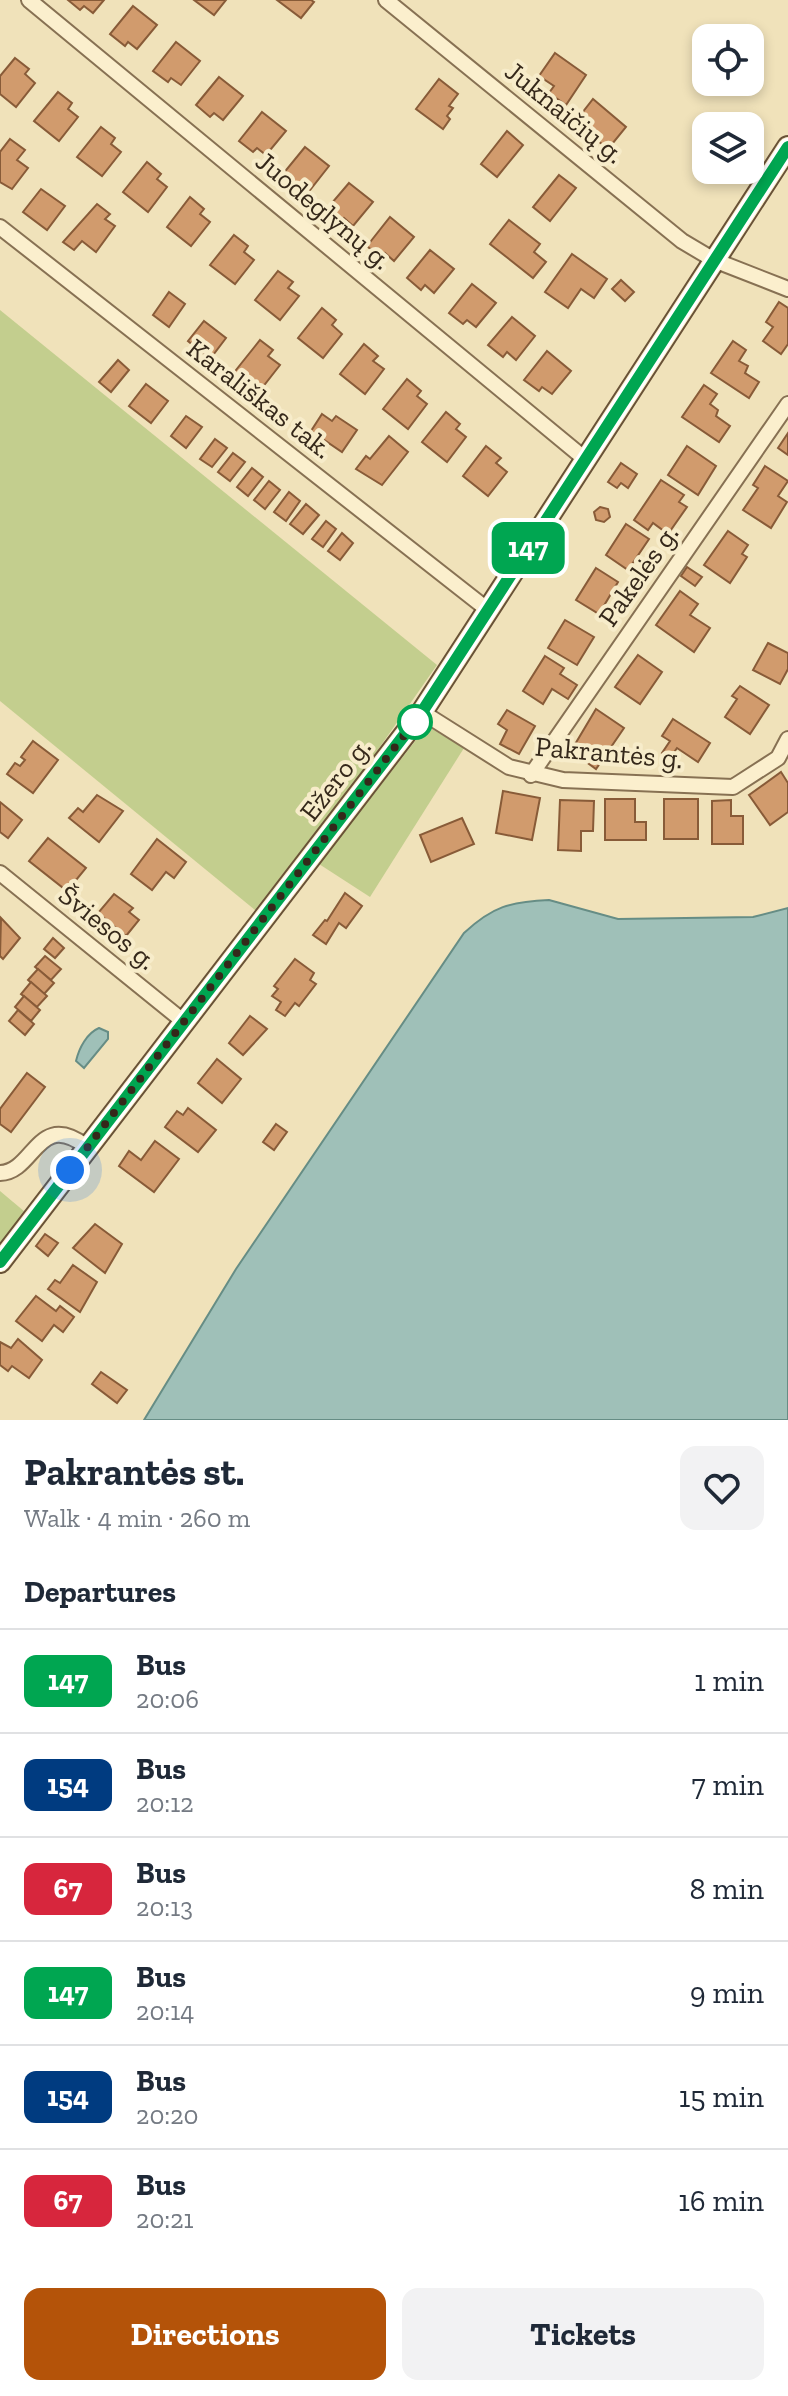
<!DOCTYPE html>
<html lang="en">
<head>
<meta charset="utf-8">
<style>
	body { margin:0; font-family:"Zilla Slab",serif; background:#f2f2f3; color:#1f2937; height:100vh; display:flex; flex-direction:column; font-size:30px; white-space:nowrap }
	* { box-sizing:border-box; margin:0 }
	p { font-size:26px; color:#747a83 }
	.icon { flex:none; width:44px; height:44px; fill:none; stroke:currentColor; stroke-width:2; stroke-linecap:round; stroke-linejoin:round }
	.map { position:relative; height:1420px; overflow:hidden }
	.details { display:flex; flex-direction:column; background:#fff; flex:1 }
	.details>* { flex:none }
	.badge { padding:0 16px; border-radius:12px; font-size:28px; line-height:52px }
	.fabs { position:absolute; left:692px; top:24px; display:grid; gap:16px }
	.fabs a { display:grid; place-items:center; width:72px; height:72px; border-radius:16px; background:#fff; box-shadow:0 4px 12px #0003; font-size:40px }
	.you { position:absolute; width:40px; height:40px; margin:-20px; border:6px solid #fff; border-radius:50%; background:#1a73e8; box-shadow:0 0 0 12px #1a73e833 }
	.map>.badge { position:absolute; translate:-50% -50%; box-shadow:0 0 0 4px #fff }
	h2 { padding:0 24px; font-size:30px; line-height:72px }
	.round { display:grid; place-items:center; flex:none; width:84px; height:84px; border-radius:16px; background:#f2f2f3 }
	.headline { display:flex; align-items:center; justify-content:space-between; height:136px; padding:0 24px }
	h1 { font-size:38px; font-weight:800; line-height:60px }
	.button { display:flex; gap:16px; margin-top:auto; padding:16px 24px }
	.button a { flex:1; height:92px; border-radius:16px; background:#b45309; color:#fff; font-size:32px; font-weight:800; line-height:92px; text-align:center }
	.button a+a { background:#f2f2f3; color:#1f2937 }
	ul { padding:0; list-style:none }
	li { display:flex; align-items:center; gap:24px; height:104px; padding:0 24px; border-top:2px solid #e0e1e3 }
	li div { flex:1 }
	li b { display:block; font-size:30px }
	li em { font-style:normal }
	li .badge { min-width:88px; font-weight:700; text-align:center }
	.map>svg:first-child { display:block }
</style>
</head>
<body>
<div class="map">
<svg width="788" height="1420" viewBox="0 0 788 1420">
	<rect width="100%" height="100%" fill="#f0e2ba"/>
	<g fill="#c3ce8e">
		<path d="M0,310L437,665L368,764L255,910L0,701Z"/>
		<path d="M427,726L464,748L370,897L319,864Z"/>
		<path d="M0,1191L25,1212L0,1244Z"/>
	</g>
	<g fill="#9fc0b8" stroke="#668d85" stroke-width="2">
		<path d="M549,900L618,919L753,917L788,908V1420H144L236,1269L464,933C493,906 510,902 549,900Z"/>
		<path d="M99,1028L108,1032V1039L84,1068L76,1061C79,1048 87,1033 99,1028Z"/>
	</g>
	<g fill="#d19b6d" stroke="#885b38" stroke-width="2">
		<path d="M68,0H104L93,13L84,6L80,10Z"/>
		<path d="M194,0H226L214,15Z"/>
		<path d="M277,0H311L314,2L301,18Z"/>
		<path d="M133,6L157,25L137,49L128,42L125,46L110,34Z"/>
		<path d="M176,42L200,61L181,85L171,78L168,82L153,71Z"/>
		<path d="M555,53L586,75L566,105L549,93L554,86L539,76Z"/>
		<path d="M15,58L29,69L25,74L35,83L16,107L0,94V76Z"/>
		<path d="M219,77L243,96L223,120L214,113L210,117L196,105Z"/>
		<path d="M439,79L458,94L449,106L453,108L447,116L450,119L443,129L416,109Z"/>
		<path d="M58,92L72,103L68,109L78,117L59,141L34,121Z"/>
		<path d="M593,99L626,127L608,149L575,122Z"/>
		<path d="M262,112L286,131L266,155L257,148L253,152L239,141Z"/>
		<path d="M101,127L115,138L111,144L121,152L102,176L77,157Z"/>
		<path d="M507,131L523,145L497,177L481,164Z"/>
		<path d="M10,139L25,150L17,160L28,168L12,189L0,182V152Z"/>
		<path d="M305,147L329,166L310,190L301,183L297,187L282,175Z"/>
		<path d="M147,162L161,174L157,179L167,187L148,212L123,192Z"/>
		<path d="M559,175L576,188L550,221L533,207Z"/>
		<path d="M349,183L373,202L353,226L344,218L340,223L325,211Z"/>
		<path d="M41,189L65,206L47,230L23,212Z"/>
		<path d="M190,197L204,209L200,214L210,222L191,246L167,227Z"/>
		<path d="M97,204L110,214L105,219L115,226L96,252L82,241L74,250L63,242Z"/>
		<path d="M390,217L414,237L394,261L385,253L381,258L367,246Z"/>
		<path d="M509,220L540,244L534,252L546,262L533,278L490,244Z"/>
		<path d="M234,235L248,246L244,252L254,260L235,284L210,265Z"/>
		<path d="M430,250L454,269L434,293L425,285L421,290L407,278Z"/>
		<path d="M572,254L607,279L594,298L581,289L568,308L545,292Z"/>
		<path d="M278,271L293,282L288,288L299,296L280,320L255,300Z"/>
		<path d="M621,280L634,292L625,301L612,289Z"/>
		<path d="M472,284L496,303L476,327L467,320L463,324L449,313Z"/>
		<path d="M169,292L185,304L169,327L153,315Z"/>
		<path d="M779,302L788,308V344L781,354L763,341L773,327L766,322Z"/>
		<path d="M322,308L336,320L332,325L342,334L323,358L298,338Z"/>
		<path d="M512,317L535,336L516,360L507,352L503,357L488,345Z"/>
		<path d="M204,321L226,338L210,359L188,341Z"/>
		<path d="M260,340L273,350L268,356L280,365L258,393L246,383L240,390L228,380Z"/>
		<path d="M733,341L746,350L739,361L748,366L745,373L759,382L749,398L711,373Z"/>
		<path d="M364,344L378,356L373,361L384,369L365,394L340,374Z"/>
		<path d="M547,351L571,371L552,394L542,387L539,391L524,380Z"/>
		<path d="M118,360L129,370L111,392L99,382Z"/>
		<path d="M407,379L421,391L417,396L427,404L408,429L383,409Z"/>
		<path d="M146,384L168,401L151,423L129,406Z"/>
		<path d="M704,385L717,394L710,404L718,410L716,416L730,426L719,442L682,417Z"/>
		<path d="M446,412L460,424L456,429L466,437L447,462L422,442Z"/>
		<path d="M322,414L332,421L336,416L357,430L342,452L311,431Z"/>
		<path d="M186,416L202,427L186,448L171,436Z"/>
		<path d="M788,433V455L778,448Z"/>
		<path d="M389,436L408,452L382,485L356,469L366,456L370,459Z"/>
		<path d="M215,439L227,448L212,467L200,459Z"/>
		<path d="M486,446L501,458L496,463L507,472L488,496L463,476Z"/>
		<path d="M687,446L716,466L698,495L668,475Z"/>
		<path d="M233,453L245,462L230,481L218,472Z"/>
		<path d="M621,463L637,474L628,488L621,483L617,488L608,482Z"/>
		<path d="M765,466L788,481L778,496L787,502L771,528L743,510L758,488L753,485Z"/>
		<path d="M252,468L263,477L248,496L237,487Z"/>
		<path d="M661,480L684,495L679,502L687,507L668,534L653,523L648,530L634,520Z"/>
		<path d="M269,481L280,490L265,509L254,500Z"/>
		<path d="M289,492L300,501L286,521L274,512Z"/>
		<path d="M306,504L319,515L303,534L290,524Z"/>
		<path d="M600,507L608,509L610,517L604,522L596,520L594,512Z"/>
		<path d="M326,521L336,529L323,547L312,539Z"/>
		<path d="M626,524L649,539L628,570L606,555Z"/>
		<path d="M728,531L748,545L742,554L747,557L730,583L704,565Z"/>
		<path d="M342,533L353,543L340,560L328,551Z"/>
		<path d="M687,567L702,577L695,586L681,576Z"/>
		<path d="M596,568L618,582L599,614L576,600Z"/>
		<path d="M680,591L698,604L690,615L710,628L694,652L656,625Z"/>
		<path d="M565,620L594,637L577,665L548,648Z"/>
		<path d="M768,643L788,653V669L780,684L753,670Z"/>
		<path d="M638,655L662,672L640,704L615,687Z"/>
		<path d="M545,656L564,668L560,674L577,685L568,699L552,689L543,704L523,691Z"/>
		<path d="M740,686L769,705L750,734L725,717L737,699L732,696Z"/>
		<path d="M596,709L624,728L596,769L571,751Z"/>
		<path d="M507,710L535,726L519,754L500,744L507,730L498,724Z"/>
		<path d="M673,719L710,743L698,762L677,748L670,758L662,753L670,741L662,736Z"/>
		<path d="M33,741L58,760L33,793L7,774L15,763L20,766L25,760L21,757Z"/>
		<path d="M781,772L788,783V812L770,825L749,795Z"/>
		<path d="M503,791L540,798L532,840L496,833Z"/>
		<path d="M97,795L123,811L99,842L69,818L78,808L83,812Z"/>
		<path d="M605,799H635V822H646V840H605Z"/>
		<rect x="664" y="799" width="34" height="40"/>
		<path d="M560,800L594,801L593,831H581V851L558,850Z"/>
		<path d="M731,800V816H743V844H712V801Z"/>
		<path d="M0,802L22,820L8,838L0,832Z"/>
		<path d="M462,818L474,844L431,862L420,835Z"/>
		<path d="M48,838L86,868L67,891L29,861Z"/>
		<path d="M157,839L186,862L174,878L166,872L152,890L131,874Z"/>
		<path d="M345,893L362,906L346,928L339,923L326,944L313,935L325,920L327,921Z"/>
		<path d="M114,894L133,908L129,912L139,920L126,936L98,913Z"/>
		<path d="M1,918L20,938L3,959L0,956Z"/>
		<path d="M53,938L64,948L55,958L44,949Z"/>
		<path d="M45,956L61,969L51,980L35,967Z"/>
		<path d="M295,959L314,973L310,980L316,984L299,1006L295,1003L285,1016L276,1010L281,1002L272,996L278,989L274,986Z"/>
		<path d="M38,969L54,983L44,994L28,980Z"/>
		<path d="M31,982L47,996L37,1007L21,994Z"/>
		<path d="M24,996L40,1010L31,1021L15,1007Z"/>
		<path d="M18,1010L34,1024L25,1035L9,1021Z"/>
		<path d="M250,1016L267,1029L243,1055L229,1043Z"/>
		<path d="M217,1059L241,1079L222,1103L198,1083Z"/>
		<path d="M27,1073L45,1087L11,1132L0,1124V1109Z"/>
		<path d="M188,1108L216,1130L198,1152L165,1127L177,1111L183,1115Z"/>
		<path d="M276,1124L287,1132L274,1150L263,1142Z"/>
		<path d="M155,1141L179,1159L154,1192L119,1166L129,1151L141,1160Z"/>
		<path d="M95,1224L122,1244L105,1273L73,1248Z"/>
		<path d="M45,1234L58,1243L48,1256L36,1246Z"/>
		<path d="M73,1265L97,1282L80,1312L48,1289L55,1280L60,1283Z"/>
		<path d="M36,1296L56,1311L60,1306L74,1317L63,1332L54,1325L42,1341L16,1321Z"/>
		<path d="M18,1339L42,1360L29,1378L12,1366L8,1371L0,1365V1342L11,1348Z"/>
		<path d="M101,1372L127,1390L117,1403L92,1384Z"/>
	</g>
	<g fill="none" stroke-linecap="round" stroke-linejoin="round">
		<defs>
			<g id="minor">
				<path d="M29,0L585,459"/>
				<path d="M386,0L682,241L714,260L788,289"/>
				<path d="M0,227L488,610"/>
				<path d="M422,712L509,767L563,780L733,787L778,758L788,739"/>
				<path d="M531,775L788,404"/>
				<path d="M0,873L183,1021"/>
				<path d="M0,1173C35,1172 37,1109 87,1147"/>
			</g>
			<path id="secondary" d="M0,1262L422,712L788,147"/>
		</defs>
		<use href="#minor" stroke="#877153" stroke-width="18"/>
		<use href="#secondary" stroke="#695237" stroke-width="24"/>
		<use href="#minor" stroke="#fbefcd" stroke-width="14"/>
		<use href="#secondary" stroke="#fbefcd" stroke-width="20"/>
	</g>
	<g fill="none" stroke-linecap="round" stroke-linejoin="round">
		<defs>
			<path id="line" d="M0,1262L422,712L788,147"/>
		</defs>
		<use href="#line" stroke="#fff" stroke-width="18"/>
		<use href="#line" stroke="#00a651" stroke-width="12"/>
		<path stroke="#35281a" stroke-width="8" stroke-dasharray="0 14.4" d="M70,1170L422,712L415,722"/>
	</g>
	<circle fill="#fff" stroke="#00a651" stroke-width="4" cx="415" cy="722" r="16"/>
	<g text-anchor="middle" stroke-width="8" stroke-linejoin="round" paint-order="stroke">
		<g font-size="28" fill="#35281a" stroke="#f7ecca">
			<text transform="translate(565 112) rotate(39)" y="10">Juknaičių g.</text>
			<text transform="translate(324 210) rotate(40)" y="10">Juodeglynų g.</text>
			<text transform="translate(260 398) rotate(38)" y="10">Karališkas tak.</text>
			<text transform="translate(638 575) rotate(-55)" y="10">Pakelės g.</text>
			<text transform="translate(609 752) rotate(5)" y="10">Pakrantės g.</text>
			<text transform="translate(335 779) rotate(-52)" y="10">Ežero g.</text>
			<text transform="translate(108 927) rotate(39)" y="10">Šviesos g.</text>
		</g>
	</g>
</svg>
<div class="fabs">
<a><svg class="icon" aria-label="locate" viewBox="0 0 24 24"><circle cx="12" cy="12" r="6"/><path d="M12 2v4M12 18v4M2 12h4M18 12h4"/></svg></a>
<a><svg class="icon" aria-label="layers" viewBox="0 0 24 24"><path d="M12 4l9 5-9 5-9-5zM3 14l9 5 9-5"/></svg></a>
</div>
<div class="you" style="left:70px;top:1170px"></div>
<b class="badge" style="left:528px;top:548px;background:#00a651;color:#fff">147</b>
</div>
<section class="details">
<div class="headline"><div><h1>Pakrantės st.</h1><p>Walk · 4 min · 260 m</p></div><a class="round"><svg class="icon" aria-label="heart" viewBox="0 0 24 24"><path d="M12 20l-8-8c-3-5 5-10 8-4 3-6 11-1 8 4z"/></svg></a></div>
<h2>Departures</h2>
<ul>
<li><span class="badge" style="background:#00a651;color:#fff">147</span><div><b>Bus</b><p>20:06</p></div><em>1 min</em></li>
<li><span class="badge" style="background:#003b80;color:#fff">154</span><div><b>Bus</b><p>20:12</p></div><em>7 min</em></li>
<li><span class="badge" style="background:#d7263d;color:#fff">67</span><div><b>Bus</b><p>20:13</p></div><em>8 min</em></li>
<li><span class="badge" style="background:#00a651;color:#fff">147</span><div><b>Bus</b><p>20:14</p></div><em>9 min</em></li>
<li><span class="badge" style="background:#003b80;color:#fff">154</span><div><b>Bus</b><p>20:20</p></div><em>15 min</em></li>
<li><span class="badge" style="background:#d7263d;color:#fff">67</span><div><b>Bus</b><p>20:21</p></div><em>16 min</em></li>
</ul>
<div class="button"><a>Directions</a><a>Tickets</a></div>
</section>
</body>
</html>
